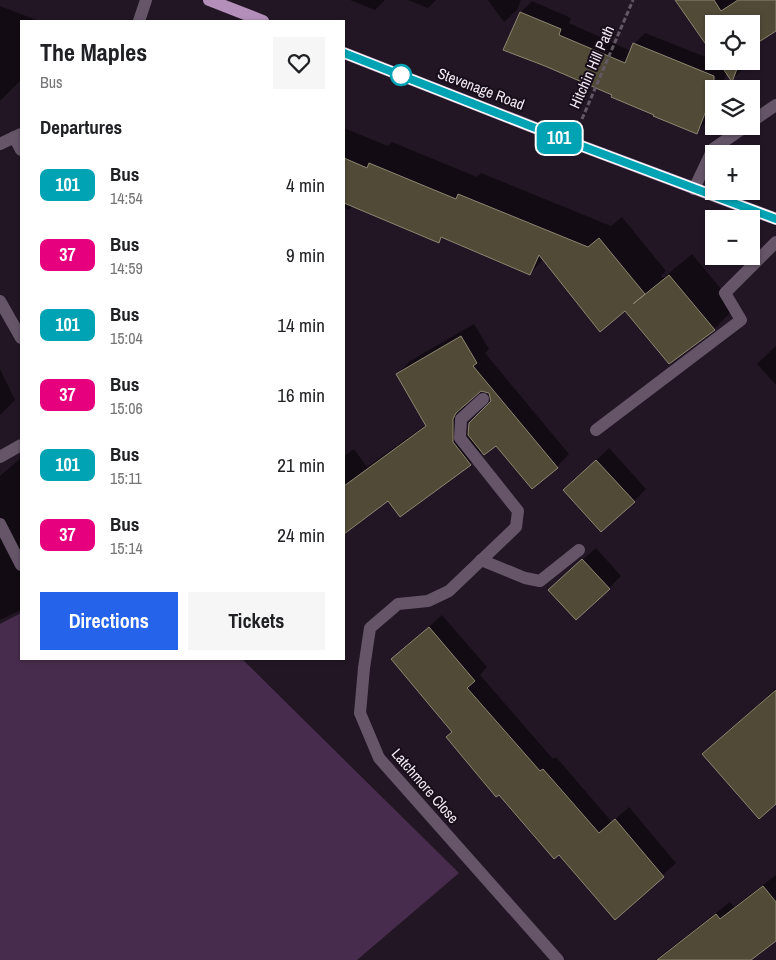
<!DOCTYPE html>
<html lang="en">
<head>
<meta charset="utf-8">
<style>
	body { margin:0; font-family:"Archivo Narrow",sans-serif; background:#f6f6f6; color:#202124; height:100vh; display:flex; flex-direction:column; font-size:19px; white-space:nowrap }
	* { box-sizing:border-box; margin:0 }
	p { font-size:16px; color:#757577 }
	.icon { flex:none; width:28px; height:28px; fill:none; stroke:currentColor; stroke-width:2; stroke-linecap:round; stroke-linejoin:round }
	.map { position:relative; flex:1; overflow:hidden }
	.side { position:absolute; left:20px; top:20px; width:325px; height:640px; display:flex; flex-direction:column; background:#fff; border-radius:0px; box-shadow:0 1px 4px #0004 }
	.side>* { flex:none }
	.badge { padding:0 10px; border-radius:8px; font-size:18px; line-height:32px }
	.controls { position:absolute; left:705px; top:15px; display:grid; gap:10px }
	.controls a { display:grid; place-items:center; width:55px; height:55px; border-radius:0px; background:#fff; box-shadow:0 1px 4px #0004; font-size:25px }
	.map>.badge { position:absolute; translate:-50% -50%; box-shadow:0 0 0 2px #fff }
	h2 { padding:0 20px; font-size:19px; line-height:45px }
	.round { display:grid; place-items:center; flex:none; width:52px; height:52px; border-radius:0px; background:#f6f6f6 }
	.headline { display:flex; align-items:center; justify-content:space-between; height:85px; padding:0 20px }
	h1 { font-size:24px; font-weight:800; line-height:38px }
	.cta { display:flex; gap:10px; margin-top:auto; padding:10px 20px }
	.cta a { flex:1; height:58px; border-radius:0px; background:#2563eb; color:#fff; font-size:20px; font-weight:800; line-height:58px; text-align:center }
	.cta a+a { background:#f6f6f6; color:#202124 }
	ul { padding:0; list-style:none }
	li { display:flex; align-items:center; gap:15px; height:70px; padding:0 20px }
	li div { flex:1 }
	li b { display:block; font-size:19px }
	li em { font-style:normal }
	li .badge { min-width:55px; font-weight:700; text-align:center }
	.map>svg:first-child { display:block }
</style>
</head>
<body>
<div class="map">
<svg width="776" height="960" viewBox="0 0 776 960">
	<rect width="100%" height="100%" fill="#221624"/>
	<path fill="#482c4d" d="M21,613V659H242L459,873L357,960H0V624Z"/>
	<g fill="#0007" fill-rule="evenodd">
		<path d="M350,0H385L375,10Z"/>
		<path d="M408,0H436L428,8Z"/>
		<path d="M488,0H521L517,10L504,22Z"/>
		<path d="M677,0H776V30L751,48V24Z"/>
		<path d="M532,1L571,18L569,23L631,51L634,44L645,33L721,63L719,61H746L742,70L732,80L727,72L720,89H714V105L707,121L696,132L614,94L505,49L521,12Z"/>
		<path d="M0,6L39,21H21V80L0,101Z"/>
		<path d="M344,128L388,146L392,142L477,177L481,173L611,226L622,217L666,271L661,276L663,278L692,254L736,307L714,329L669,362L625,309L544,259L530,273L443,237L438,241L353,206L349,210L344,208Z"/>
		<path d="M474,324L489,349L485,353L569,454L557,467L496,444L483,451L470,464L389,499L344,532V456L354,449L367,467L427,424L397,374L410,361ZM481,390L490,392L492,401L470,434L466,429L465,405Z"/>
		<path d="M776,346V385L757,364Z"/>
		<path d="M0,369L15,400L0,415Z"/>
		<path d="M609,448L646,489L634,501L565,490Z"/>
		<path d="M21,458V610L0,620V476Z"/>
		<path d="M596,548L621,576L609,588L563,577Z"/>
		<path d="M442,615L487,667L480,675L553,759L556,757L612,822L629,807L676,863L615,918L392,660Z"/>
		<path d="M776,688V749L716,743L729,731Z"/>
		<path d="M776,875V939L750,960H655L730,902L734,907Z"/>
	</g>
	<g fill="#514a37" stroke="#8d8671">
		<path d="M675,0H714L721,11L738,0H776V31L751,47V24H714V56Z"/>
		<path d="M520,12L561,29L559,35L625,63L633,43L714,76V90L697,134L653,116L654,115L611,97L612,95L545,66L503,50Z"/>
		<path d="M718,61H740L732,82Z"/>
		<path d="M344,158L367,168L369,163L456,199L458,194L588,247L599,238L645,294L633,304L669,275L715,330L669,364L625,311L600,332L539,255L530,275L441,237L439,243L344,203Z"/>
		<path d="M461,336L477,363L473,366L558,468L532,489L496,446L484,455L468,435L469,423L491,401L489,393L481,391L456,413L453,419V442L471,465L400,517L388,501L344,534V486L426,426L396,374Z"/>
		<path d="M596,460L635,502L601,532L563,490Z"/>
		<path d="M582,559L610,589L576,620L548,590Z"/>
		<path d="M429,627L475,681L467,688L540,771L543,769L599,833L615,819L664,877L615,920L559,855L554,859L499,795L496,797L446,737L452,732L391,659Z"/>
		<path d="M776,690V804L759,819L702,754Z"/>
		<path d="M763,886L776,902V941L751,960H657L716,914L720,919Z"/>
	</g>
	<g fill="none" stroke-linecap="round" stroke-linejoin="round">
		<path stroke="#625864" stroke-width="3" stroke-dasharray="5 2.5" stroke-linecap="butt" d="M582,119L633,0"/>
		<g stroke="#665569" stroke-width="12">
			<path d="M139,21L146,0"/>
			<path d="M751,122L776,105"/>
			<path d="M14,137L21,150"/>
			<path d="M0,144L21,134"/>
			<path d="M694,189L713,149L746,126"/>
			<path d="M0,301L21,338"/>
			<path d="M483,399L461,419L460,438L518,511L516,527L449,591L428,601L398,604L370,628L364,668L360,713L379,758L558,960"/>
			<path d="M596,430L741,320L725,293L776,242"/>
			<path d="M0,457L21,445"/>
			<path d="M0,524L21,565"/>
			<path d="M481,560L525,578L540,581L579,550"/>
		</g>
		<g stroke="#b38fb9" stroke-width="12">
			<path d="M209,0L263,21"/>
			<path d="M344,53L571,142L776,219"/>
		</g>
	</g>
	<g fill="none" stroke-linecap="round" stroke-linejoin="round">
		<defs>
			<path id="line" d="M344,53L571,142L776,219"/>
		</defs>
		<use href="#line" stroke="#fff" stroke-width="11"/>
		<use href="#line" stroke="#00a3b4" stroke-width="8"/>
	</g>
	<circle fill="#fff" stroke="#00a3b4" stroke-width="2.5" cx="401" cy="75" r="10"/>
	<g text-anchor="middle" stroke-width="4" stroke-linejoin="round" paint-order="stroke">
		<g font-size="15" fill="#f1e9f3" stroke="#180d1a">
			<text transform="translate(592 67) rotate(-66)" y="5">Hitchin Hill Path</text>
			<text transform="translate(481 89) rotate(21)" y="5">Stevenage Road</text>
			<text transform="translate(425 786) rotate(49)" y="5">Latchmore Close</text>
		</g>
	</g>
</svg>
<div class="controls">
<a><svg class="icon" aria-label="locate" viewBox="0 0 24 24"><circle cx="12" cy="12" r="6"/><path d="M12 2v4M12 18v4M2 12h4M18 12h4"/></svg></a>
<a><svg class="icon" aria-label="layers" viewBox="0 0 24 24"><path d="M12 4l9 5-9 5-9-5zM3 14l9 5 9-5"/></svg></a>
<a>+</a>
<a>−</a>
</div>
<b class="badge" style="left:559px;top:138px;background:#00a3b4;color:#fff">101</b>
<section class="side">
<div class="headline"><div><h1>The Maples</h1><p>Bus</p></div><a class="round"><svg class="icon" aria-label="heart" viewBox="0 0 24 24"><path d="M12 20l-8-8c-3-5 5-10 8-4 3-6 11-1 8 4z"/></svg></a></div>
<h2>Departures</h2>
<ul>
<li><span class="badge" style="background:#00a3b4;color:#fff">101</span><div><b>Bus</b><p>14:54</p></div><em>4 min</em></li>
<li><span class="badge" style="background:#e6007e;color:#fff">37</span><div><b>Bus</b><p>14:59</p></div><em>9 min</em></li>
<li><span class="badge" style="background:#00a3b4;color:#fff">101</span><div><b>Bus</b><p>15:04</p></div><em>14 min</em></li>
<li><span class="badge" style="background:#e6007e;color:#fff">37</span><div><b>Bus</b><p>15:06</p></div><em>16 min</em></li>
<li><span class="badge" style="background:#00a3b4;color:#fff">101</span><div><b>Bus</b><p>15:11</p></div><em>21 min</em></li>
<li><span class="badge" style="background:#e6007e;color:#fff">37</span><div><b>Bus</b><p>15:14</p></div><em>24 min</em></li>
</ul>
<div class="cta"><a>Directions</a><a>Tickets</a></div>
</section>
</div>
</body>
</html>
